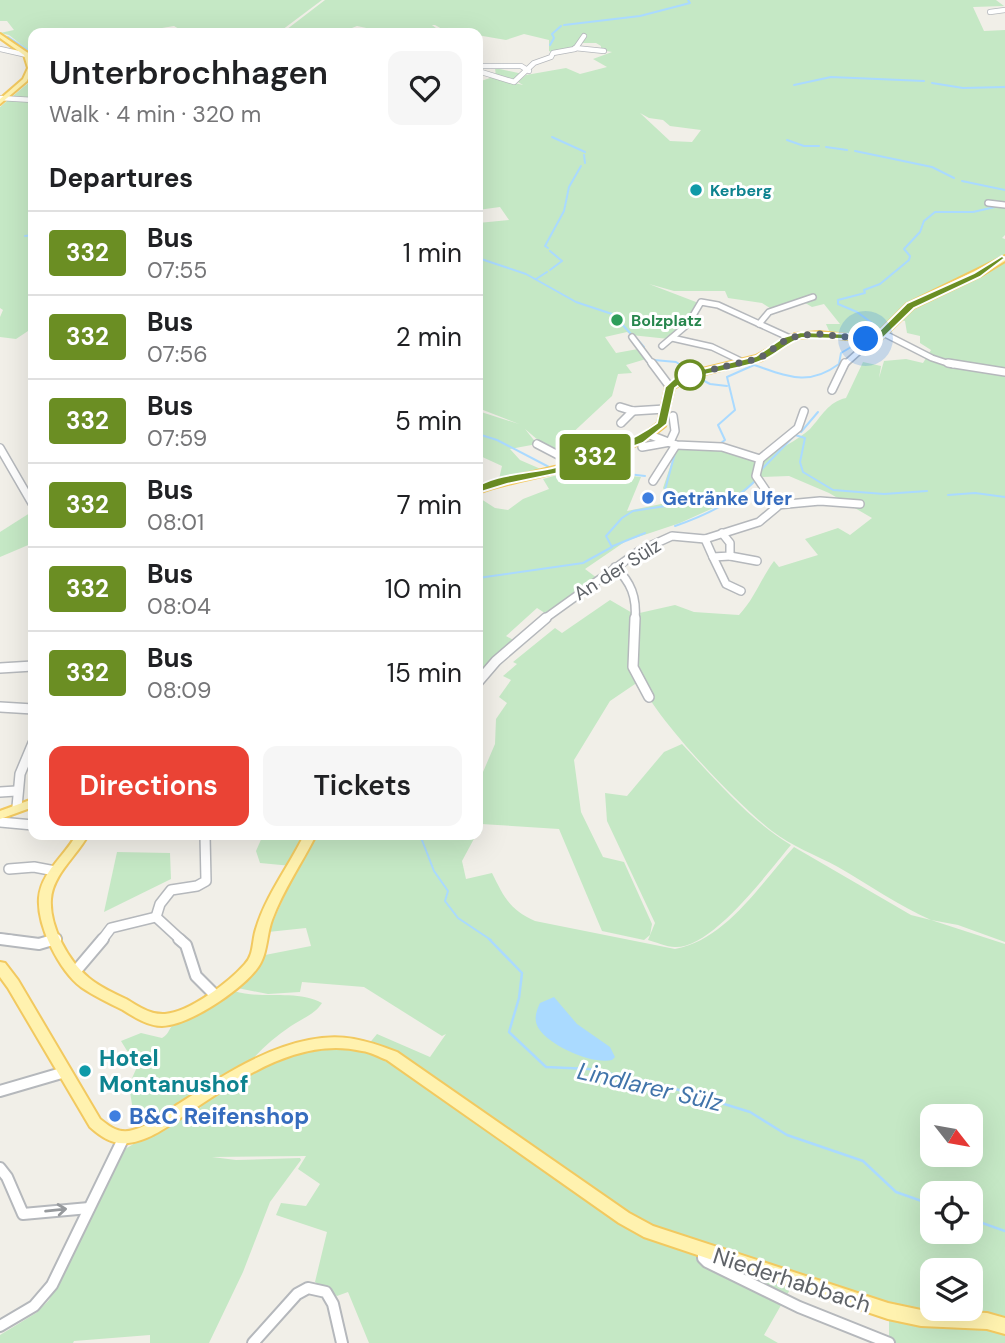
<!DOCTYPE html>
<html lang="en">
<head>
<meta charset="utf-8">
<style>
	body { margin:0; font-family:"DM Sans",sans-serif; background:#f6f6f6; color:#202124; height:100vh; display:flex; flex-direction:column; font-size:26px; white-space:nowrap }
	* { box-sizing:border-box; margin:0 }
	p { font-size:23px; color:#757577 }
	.icon { flex:none; width:38px; height:38px; fill:none; stroke:currentColor; stroke-width:2; stroke-linecap:round; stroke-linejoin:round }
	.map { position:relative; flex:1; overflow:hidden }
	.drawer { position:absolute; left:28px; top:28px; width:455px; height:812px; display:flex; flex-direction:column; background:#fff; border-radius:14px; box-shadow:0 7px 28px #0002 }
	.drawer>* { flex:none }
	.badge { padding:0 14px; border-radius:5px; font-size:24px; line-height:46px }
	.needle { width:46px; rotate:121deg }
	.buttons { position:absolute; left:920px; top:1104px; display:grid; gap:14px }
	.buttons a { display:grid; place-items:center; width:63px; height:63px; border-radius:14px; background:#fff; box-shadow:0 7px 28px #0002; font-size:35px }
	.you { position:absolute; width:35px; height:35px; margin:-18px; border:5px solid #fff; border-radius:50%; background:#1a73e8; box-shadow:0 0 0 10px #1a73e833 }
	.map>.badge { position:absolute; translate:-50% -50%; box-shadow:0 0 0 4px #fff }
	h2 { padding:0 21px; font-size:26px; line-height:63px }
	.round { display:grid; place-items:center; flex:none; width:74px; height:74px; border-radius:14px; background:#f6f6f6 }
	.head { display:flex; align-items:center; justify-content:space-between; height:119px; padding:0 21px }
	h1 { font-size:33px; font-weight:600; line-height:52px }
	.cta { display:flex; gap:14px; margin-top:auto; padding:14px 21px }
	.cta a { flex:1; height:80px; border-radius:14px; background:#ea4335; color:#fff; font-size:28px; font-weight:600; line-height:80px; text-align:center }
	.cta a+a { background:#f6f6f6; color:#202124 }
	ul { padding:0; list-style:none }
	li { display:flex; align-items:center; gap:21px; height:84px; padding:0 21px; border-top:2px solid #e0e0e0 }
	li div { flex:1 }
	li b { display:block; font-size:26px }
	li em { font-style:normal }
	li .badge { min-width:77px; font-weight:700; text-align:center }
	.map>svg:first-child { display:block }
</style>
</head>
<body>
<div class="map">
<svg width="1005" height="1343" viewBox="0 0 1005 1343">
	<rect width="100%" height="100%" fill="#f1efe8"/>
	<g fill="#c5e8c5" fill-rule="evenodd">
		<path d="M0,0H322L278,33H186L174,26L144,31L150,33H33L32,53L9,35L0,33L14,30L7,21H0Z"/>
		<path d="M325,0H996L1004,6L973,7L984,31L1005,30V235L1002,238L1005,239V258L927,298L978,277L1005,261V942L958,925L931,920L1005,944V1343H889V1319L792,1286L764,1335L778,1343H369L348,1292L337,1296L315,1282L327,1232L276,1215L281,1203L306,1206L320,1184L298,1169L306,1156L212,1157L236,1160L300,1158L301,1160L270,1202L243,1272L209,1343H150V1335L74,1341L73,1343H0V1335L36,1313L49,1300L108,1178L125,1149L200,1105V1108L203,1104C248,1078 308,1030 363,1051L377,1034L430,1057L446,1034L442,1036L364,987L302,982L300,992L268,994L237,988L265,955L311,946L306,928L268,932L313,835H476L462,861L466,879L492,873C504,897 509,909 535,921L675,949C726,940 761,883 794,847L911,915L931,920C898,905 869,885 838,867C816,855 791,846 772,831C737,804 649,713 636,673C632,659 635,629 635,614L675,605L694,612L739,615C755,598 760,580 774,561L779,567L818,555L805,539L838,528L850,535L872,518L829,493L789,476L759,477L763,459C778,449 797,441 810,429C822,416 828,402 846,398L863,362L881,366L879,378L884,361L906,359L923,363L931,350L920,343V336L907,333L905,321L895,319L875,336L830,333L826,324H840L824,304L812,307L802,301L773,310L762,303L728,298L725,291H674L649,284L696,302L698,305L687,323H684L668,337L669,339L631,335L627,332L605,337L616,353L638,349L646,359L626,365L632,373L618,374L612,396L552,452L525,429L537,444L510,449L520,460L543,470L499,479L502,466L478,455V411L519,424L478,408V223L509,220L500,207L478,210V82L496,76L495,68L523,74L510,82L523,85L518,82L526,75L566,68L580,74L607,67L593,59L612,52L601,50V46L596,43H580L574,48L552,52L549,51V40L524,34L506,40L442,29L435,25H432L436,28L371,29L357,26L339,33H282ZM640,113L649,118L663,120L670,126L701,130L692,142L670,141ZM933,1116H971V1155H933ZM933,1194H971V1232H933ZM933,1270H971V1309H933Z"/>
		<path d="M33,79V332L28,331L16,339L0,337V317L3,310L0,308V107Z"/>
		<path d="M677,446L714,447L756,459V481L740,496L680,523L626,541L585,569L597,578L548,615L537,608L506,636L517,642L478,679V497L495,508L508,510L523,499L549,489L543,479L575,470L641,477L627,511L671,502L663,488Z"/>
		<path d="M33,511V543L0,557V532Z"/>
		<path d="M610,600L634,614L638,682L610,701L574,760L581,812L603,857L624,862L652,924L650,935L644,940L602,931L559,829L481,824L482,832L478,834V804L483,772L495,744L496,719L507,703L499,697L511,680L503,676L517,664L513,662L555,628L562,633Z"/>
		<path d="M682,744C716,780 748,819 791,845C768,872 713,948 675,947C666,947 656,942 648,940L655,923L607,821L605,793L627,796L664,752Z"/>
		<path d="M263,835H307L292,866L260,863L256,851Z"/>
		<path d="M117,852L170,853L171,879L104,912Z"/>
		<path d="M234,991C264,1000 295,989 322,1003C314,1015 303,1018 291,1026C273,1038 256,1053 243,1071L142,1127L135,1124L129,1085L137,1067L121,1041L141,1033L162,1038C169,1034 168,1030 173,1025C179,1018 221,1001 234,991Z"/>
	</g>
	<path fill="#aadaff" d="M554,997L577,1024L610,1047L615,1057L612,1060C593,1065 550,1046 539,1029C533,1020 536,1012 540,1003Z"/>
	<g fill="none" stroke-linecap="round" stroke-linejoin="round">
		<g stroke="#aadaff" stroke-width="2">
			<path d="M564,25L640,16L690,3L688,0"/>
			<path d="M8,37L31,52"/>
			<path d="M550,45L554,38L552,34L561,26"/>
			<path d="M932,83L963,88L1005,87"/>
			<path d="M794,85L831,77L924,81"/>
			<path d="M552,137L585,152"/>
			<path d="M787,140L804,146H819"/>
			<path d="M826,147L847,150"/>
			<path d="M855,151L932,167L954,178"/>
			<path d="M584,155L585,163"/>
			<path d="M962,181L1005,190"/>
			<path d="M25,236L33,235"/>
			<path d="M548,248L545,246L564,211L569,187L581,166"/>
			<path d="M550,251L562,261L550,270"/>
			<path d="M478,258L526,274L576,302L618,316L619,321L631,334"/>
			<path d="M536,279L547,272"/>
			<path d="M868,337L876,326L857,312L838,304V300L865,293L864,290L880,284L909,260L910,256L904,249L920,232L924,221L935,212H973L995,207"/>
			<path d="M636,338L644,347L642,350"/>
			<path d="M654,360L676,362L690,371"/>
			<path d="M697,377L710,384L727,386"/>
			<path d="M801,432L818,412"/>
			<path d="M478,434L497,440L549,467"/>
			<path d="M721,443L725,440L718,425L735,410L727,377L754,365C787,376 808,387 839,364L841,353L863,340"/>
			<path d="M576,468L645,476"/>
			<path d="M761,470L795,435L805,438L800,462L803,472L833,490L884,494L927,491"/>
			<path d="M948,495L975,493L1005,497"/>
			<path d="M675,526C704,516 733,503 755,481"/>
			<path d="M613,546L645,533"/>
			<path d="M478,578L583,563L612,547L606,536L622,518L633,511L672,505L676,500L665,490L675,453"/>
			<path d="M420,835L434,871L448,891L445,901L458,918L491,940"/>
		</g>
		<g stroke="#aadaff" stroke-width="2.5">
			<path d="M489,939L522,973L519,998L509,1032L546,1067L589,1069L666,1086L750,1112L787,1135L863,1161L896,1192L933,1205"/>
			<path d="M971,1219L1005,1231"/>
		</g>
		<defs>
			<g id="minor-far4">
				<path d="M990,12L1005,10"/>
				<path d="M149,32L152,33"/>
				<path d="M575,48L604,51"/>
				<path d="M0,49L27,55"/>
				<path d="M478,66H521L529,71"/>
				<path d="M478,71L514,82L534,63L551,57L553,53L575,49L584,36"/>
				<path d="M0,98L33,100"/>
			</g>
			<g id="minor-far3">
				<path d="M988,203L1005,205"/>
				<path d="M759,324L769,312L813,297"/>
				<path d="M883,333L932,358L953,365"/>
				<path d="M632,337L653,365"/>
				<path d="M672,338L712,347L743,362"/>
				<path d="M662,346L688,324L701,302L718,305L790,338"/>
				<path d="M844,365L873,339"/>
			</g>
			<g id="minor-far2">
				<path d="M652,363L670,387"/>
				<path d="M948,363L1005,372"/>
				<path d="M832,390L845,363"/>
				<path d="M620,407L633,411L665,409"/>
				<path d="M621,423L633,411"/>
				<path d="M537,444L560,456L601,451L605,454"/>
				<path d="M642,447L670,442L675,431L673,416"/>
				<path d="M0,448L33,505"/>
				<path d="M601,451L608,435"/>
				<path d="M760,459L798,428L804,411"/>
				<path d="M653,481L676,445"/>
				<path d="M777,505L820,501L860,504"/>
				<path d="M705,539L713,557L730,556V543L722,533"/>
				<path d="M730,556L757,561"/>
				<path d="M713,557L726,584L741,591"/>
				<path d="M615,567C631,582 637,597 635,620"/>
				<path d="M543,620L639,551L672,536L705,539L759,522L777,507L756,476L760,459L722,447L676,445L650,435"/>
			</g>
			<g id="minor-far1">
				<path d="M635,618L633,667L649,697"/>
				<path d="M0,668L33,666"/>
				<path d="M478,682L496,661L546,618"/>
				<path d="M0,707L33,709"/>
				<path d="M0,792L16,791"/>
				<path d="M17,807L20,774L33,743"/>
				<path d="M0,822L33,825"/>
				<path d="M9,869L34,867L55,871"/>
				<path d="M0,939L11,940"/>
				<path d="M51,940L56,939"/>
				<path d="M102,940L111,928L156,917"/>
				<path d="M181,940L156,917L160,904L171,890L197,886L206,881L205,835"/>
			</g>
			<g id="minor">
				<path d="M0,939L39,944L56,939"/>
				<path d="M179,939L186,945L196,976L215,995"/>
				<path d="M75,972L103,939"/>
				<path d="M0,1091L65,1072"/>
				<path d="M0,1168L7,1177L23,1214L89,1208"/>
				<path d="M703,1251V1258L707,1262L799,1307L889,1343"/>
				<path d="M0,1326L34,1306L52,1285L124,1137"/>
				<path d="M253,1343L297,1294L308,1288L326,1292L333,1304L342,1343"/>
			</g>
			<g id="major">
				<path d="M0,34L28,53L33,66L27,81L0,104V99L23,79L28,68L24,55L0,38Z"/>
				<path d="M1005,256V261L980,276L913,308L880,340L866,341L819,336L797,338L762,360L692,377L674,388L665,426C621,463 558,471 504,485C495,487 486,490 478,493V487L483,485C541,466 609,464 658,423L666,387L686,373L756,356L795,334L819,332L866,337L875,336L907,304Z"/>
				<path d="M33,799V807L0,819V811Z"/>
				<path d="M76,835H88C77,856 53,874 51,899C49,926 68,961 89,978C100,987 113,993 126,999C138,1006 150,1015 165,1014C190,1012 229,982 245,964C254,955 252,941 256,929C266,895 289,866 304,835H316C302,863 283,890 272,920C266,936 268,956 256,970C239,991 190,1025 162,1026C148,1026 134,1017 123,1010C109,1003 94,996 81,987C59,970 37,926 39,898C41,872 65,856 76,835Z"/>
				<path d="M0,962L5,963L18,980L100,1119C110,1127 119,1134 133,1130C150,1126 165,1112 180,1103C219,1078 262,1049 309,1040C342,1033 366,1040 397,1052L629,1213L653,1226L888,1303L921,1310L987,1313L1005,1318V1334L987,1329L921,1326L888,1319L644,1237L619,1223L387,1060C379,1057 371,1052 362,1051C297,1036 237,1081 185,1115C168,1126 149,1141 128,1143C113,1145 101,1137 90,1127L8,988L0,977Z"/>
			</g>
		</defs>
		<use href="#minor-far4" stroke="#b5b8bc" stroke-width="6"/>
		<use href="#minor-far3" stroke="#b5b8bc" stroke-width="8"/>
		<use href="#minor-far2" stroke="#b5b8bc" stroke-width="10"/>
		<use href="#minor-far1" stroke="#b5b8bc" stroke-width="12"/>
		<use href="#minor" stroke="#b5b8bc" stroke-width="14"/>
		<use href="#major" stroke="#f2c960" stroke-width="4"/>
		<use href="#minor-far4" stroke="#fff" stroke-width="4.5"/>
		<use href="#minor-far3" stroke="#fff" stroke-width="5"/>
		<use href="#minor-far2" stroke="#fff" stroke-width="7"/>
		<use href="#minor-far1" stroke="#fff" stroke-width="9"/>
		<use href="#minor" stroke="#fff" stroke-width="10"/>
		<use href="#major" fill="#fff2af" fill-rule="evenodd"/>
	</g>
	<defs><path id="oneway-shaft" d="M-6 0H5M1.5-3L5.5 0L1.5 3" fill="none" stroke-width="1.6" stroke-linecap="round" stroke-linejoin="round" transform="scale(1.75)"/></defs>
	<use stroke="#979a9d" href="#oneway-shaft" transform="translate(56 1210) rotate(-6)"/>
	<path fill="#6b8e23" stroke="#fff" stroke-width="2" d="M1002,256L1005,258L980,277L914,308L881,340L802,338C787,343 777,354 764,360C735,373 700,369 675,388L667,424L643,443L564,472L507,484L478,493L472,490C493,473 530,474 556,467C591,457 628,444 657,423L665,387L678,375L756,356L784,337L801,332L875,335L907,303L974,273Z"/>
	<g fill="none" stroke-linecap="round" stroke-linejoin="round">
		<path stroke="#5f6368" stroke-width="7" stroke-dasharray="0 12.6" d="M690,375L760,358L787,339L801,335L819,334L866,339"/>
	</g>
	<g fill="#0f9aa8" stroke="#fff" stroke-width="2.5">
		<circle cx="696" cy="190" r="7"/>
		<circle cx="85" cy="1071" r="7"/>
	</g>
	<circle fill="#2e9e5b" stroke="#fff" stroke-width="2.5" cx="617" cy="320" r="7"/>
	<circle fill="#fff" stroke="#6b8e23" stroke-width="3.5" cx="690" cy="375" r="14"/>
	<g fill="#3f7fe0" stroke="#fff" stroke-width="2.5">
		<circle cx="648" cy="498" r="7"/>
		<circle cx="115" cy="1116" r="7"/>
	</g>
	<g text-anchor="middle" stroke-width="6" stroke-linejoin="round" paint-order="stroke">
		<g font-size="16" font-weight="bold" fill="#0d838f" stroke="#fff" text-anchor="start">
			<text x="710" y="196">Kerberg</text>
		</g>
		<g font-size="16" font-weight="bold" fill="#27864d" stroke="#fff" text-anchor="start">
			<text x="631" y="326">Bolzplatz</text>
		</g>
		<g font-size="19" font-weight="bold" fill="#366cbe" stroke="#fff" text-anchor="start">
			<text x="662" y="505">Getränke Ufer</text>
		</g>
		<g font-size="19" fill="#5f6368" stroke="#fff">
			<text transform="translate(617 569) rotate(-32)" y="7">An der Sülz</text>
		</g>
		<g font-size="23" font-weight="bold" fill="#0d838f" stroke="#fff" text-anchor="start">
			<text x="99" y="1066">Hotel<tspan x="99" dy="26">Montanushof</tspan></text>
		</g>
		<g font-size="23" font-weight="bold" fill="#366cbe" stroke="#fff" text-anchor="start">
			<text x="129" y="1124">B&amp;C Reifenshop</text>
		</g>
		<g font-size="23" fill="#5f6368" stroke="#fff">
			<text transform="translate(792 1280) rotate(18)" y="8">Niederhabbach</text>
		</g>
		<g font-size="24" font-style="italic" fill="#4174aa" stroke="#fff">
			<text transform="translate(650 1087) rotate(13)" y="8">Lindlarer Sülz</text>
		</g>
	</g>
</svg>
<div class="buttons">
<a><svg class="needle" viewBox="-14 -14 28 28"><path d="M0-13l5 13h-10z" fill="#e53935"/><path d="M0 13l5-13h-10z" fill="#757577"/></svg></a>
<a><svg class="icon" aria-label="locate" viewBox="0 0 24 24"><circle cx="12" cy="12" r="6"/><path d="M12 2v4M12 18v4M2 12h4M18 12h4"/></svg></a>
<a><svg class="icon" aria-label="layers" viewBox="0 0 24 24"><path d="M12 4l9 5-9 5-9-5zM3 14l9 5 9-5"/></svg></a>
</div>
<div class="you" style="left:866px;top:339px"></div>
<b class="badge" style="left:595px;top:457px;background:#6b8e23;color:#fff">332</b>
<section class="drawer">
<div class="head"><div><h1>Unterbrochhagen</h1><p>Walk · 4 min · 320 m</p></div><a class="round"><svg class="icon" aria-label="heart" viewBox="0 0 24 24"><path d="M12 20l-8-8c-3-5 5-10 8-4 3-6 11-1 8 4z"/></svg></a></div>
<h2>Departures</h2>
<ul>
<li><span class="badge" style="background:#6b8e23;color:#fff">332</span><div><b>Bus</b><p>07:55</p></div><em>1 min</em></li>
<li><span class="badge" style="background:#6b8e23;color:#fff">332</span><div><b>Bus</b><p>07:56</p></div><em>2 min</em></li>
<li><span class="badge" style="background:#6b8e23;color:#fff">332</span><div><b>Bus</b><p>07:59</p></div><em>5 min</em></li>
<li><span class="badge" style="background:#6b8e23;color:#fff">332</span><div><b>Bus</b><p>08:01</p></div><em>7 min</em></li>
<li><span class="badge" style="background:#6b8e23;color:#fff">332</span><div><b>Bus</b><p>08:04</p></div><em>10 min</em></li>
<li><span class="badge" style="background:#6b8e23;color:#fff">332</span><div><b>Bus</b><p>08:09</p></div><em>15 min</em></li>
</ul>
<div class="cta"><a>Directions</a><a>Tickets</a></div>
</section>
</div>
</body>
</html>
